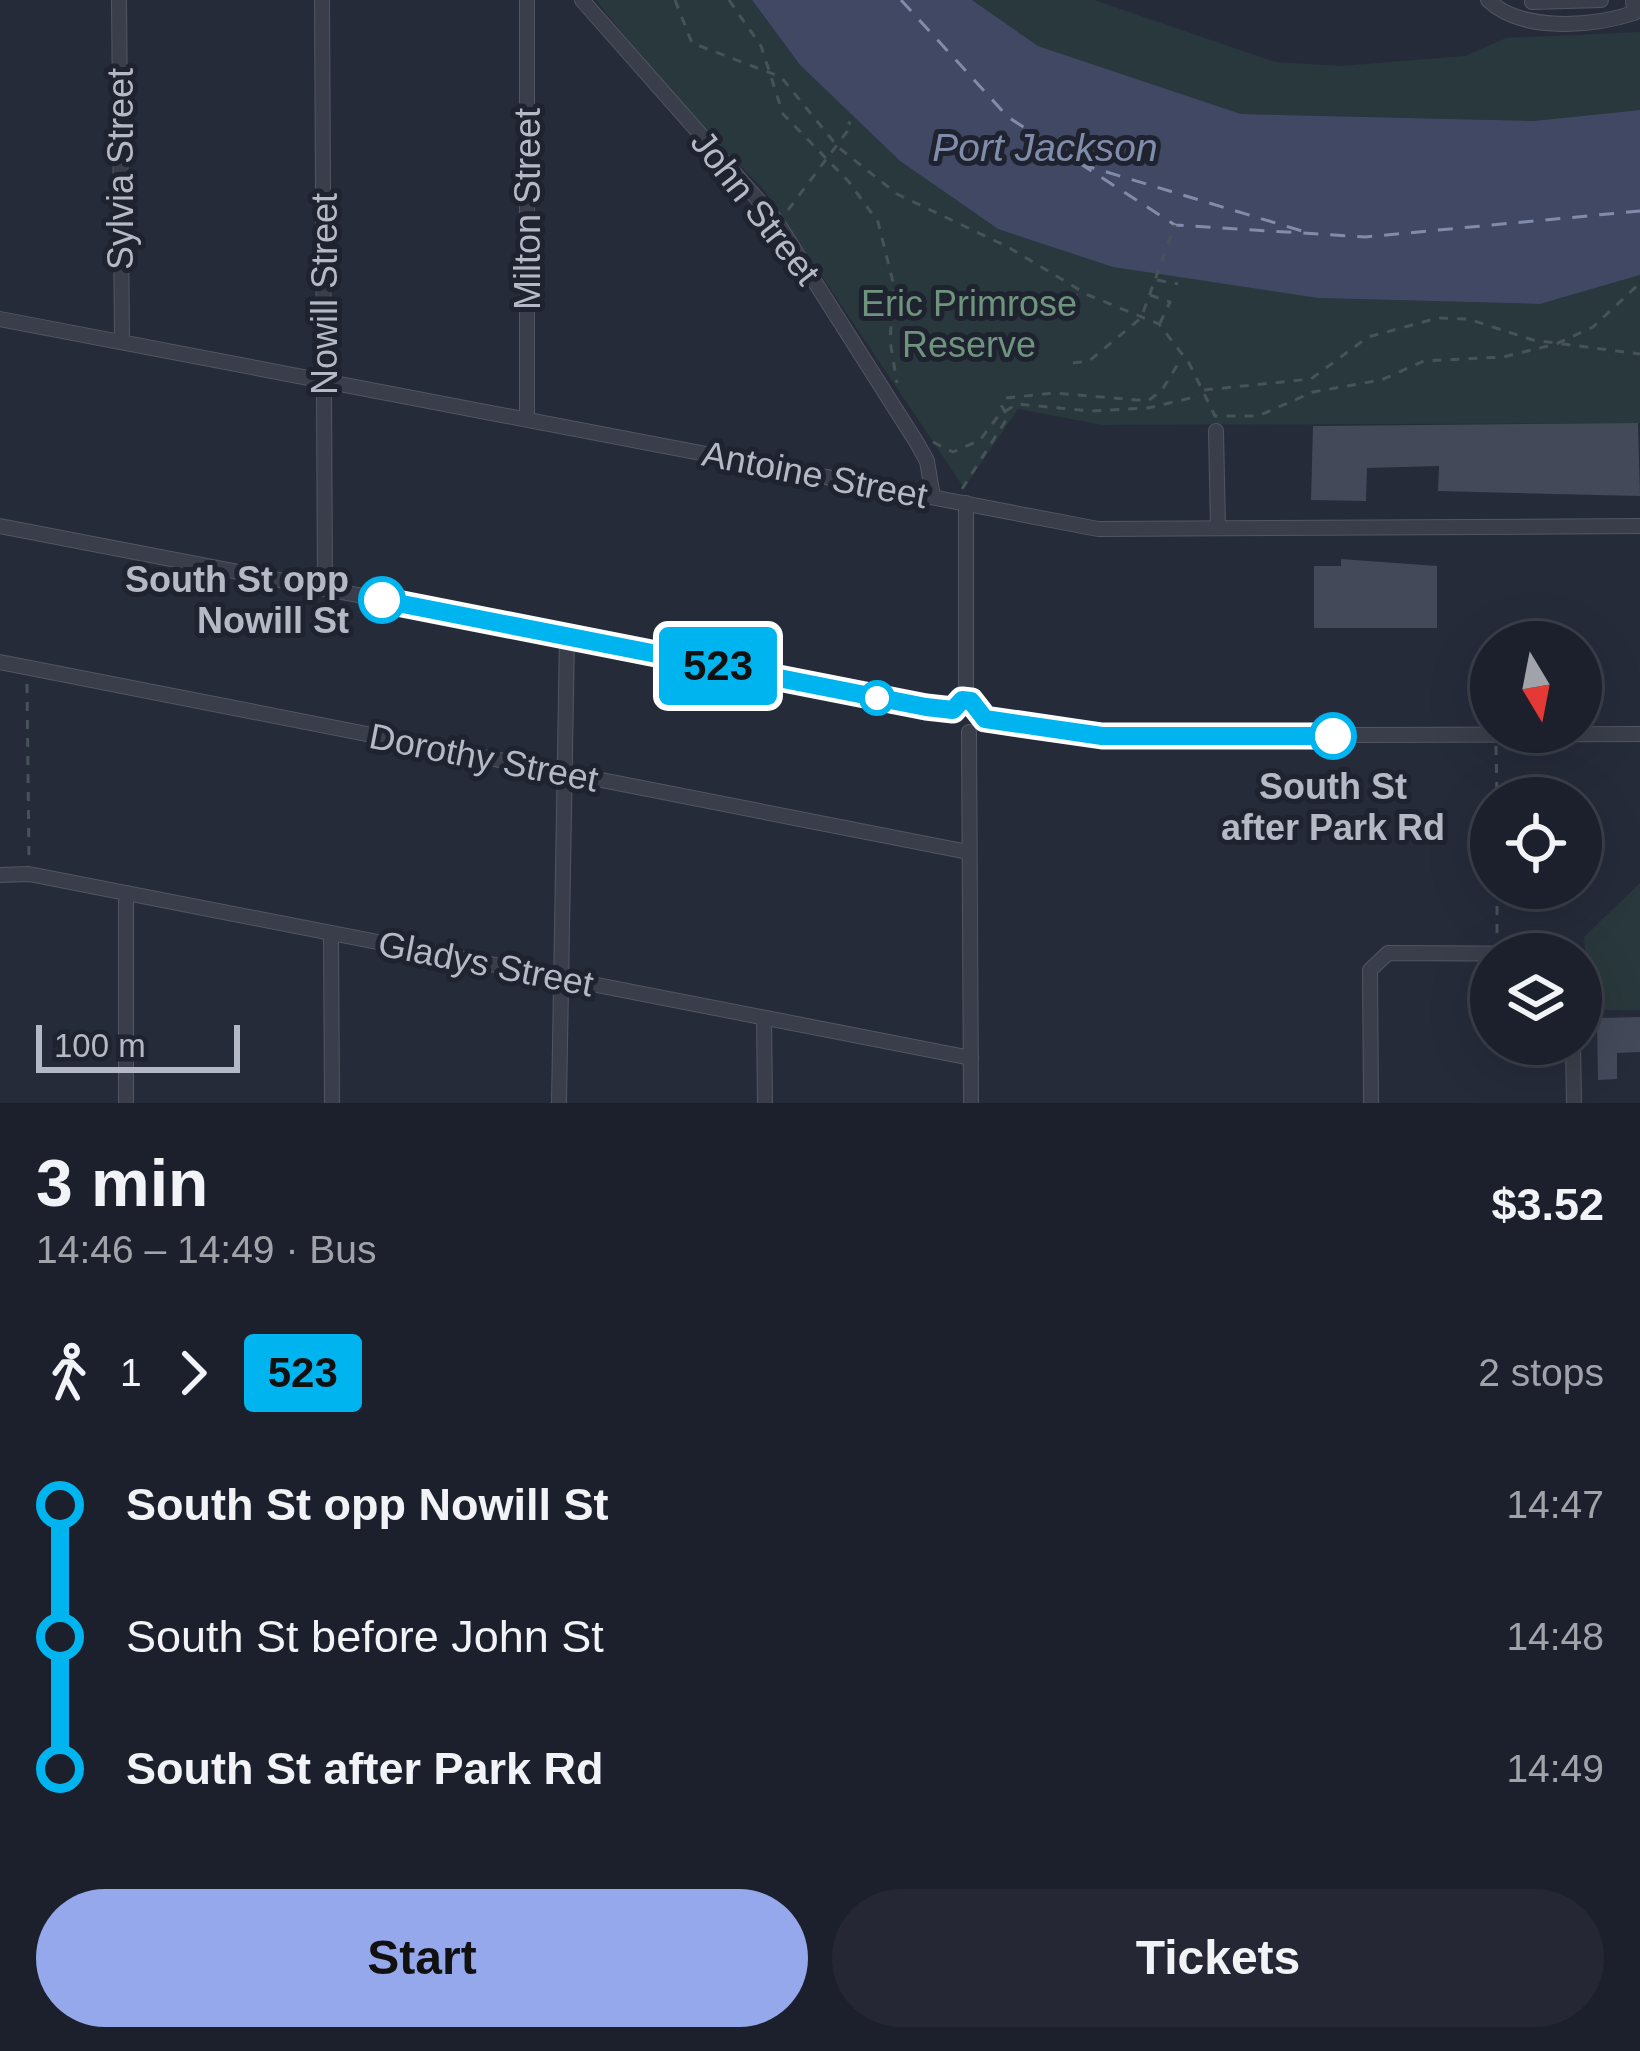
<!DOCTYPE html>
<html lang="en">
<head>
<meta charset="utf-8">
<style>
	body { margin:0; font-family:Arial,sans-serif; background:#252834; color:#f1f3f6; height:100vh; display:flex; flex-direction:column; font-size:45px; white-space:nowrap }
	* { box-sizing:border-box; margin:0 }
	p { font-size:39px; color:#a0a3a9 }
	.icon { flex:none; width:66px; height:66px; fill:none; stroke:currentColor; stroke-width:2; stroke-linecap:round; stroke-linejoin:round }
	.map { position:relative; height:1103px; overflow:hidden }
	.sheet { display:flex; flex-direction:column; background:#1c202c; flex:1 }
	.sheet>* { flex:none }
	.badge { padding:0 24px; border-radius:9px; font-size:42px; line-height:78px }
	.needle { width:78px; rotate:170deg }
	.fabs { position:absolute; left:1470px; top:621px; display:grid; gap:24px }
	.fabs a { display:grid; place-items:center; width:132px; height:132px; border-radius:50%; background:#1c202c; box-shadow:0 12px 48px #0002,0 0 0 3px #3a3e48; font-size:60px }
	.scale { position:absolute; left:36px; bottom:30px; width:204px; box-sizing:border-box; padding-left:12px; border:6px solid #b5b9c6; border-top:0; font-size:33px; line-height:42px; white-space:nowrap; color:#b5b9c6; -webkit-text-stroke:9px #1f232f; paint-order:stroke }
	.map>.badge { position:absolute; translate:-50% -50%; box-shadow:0 0 0 6px #fff }
	.legs { display:flex; align-items:center; gap:18px; height:132px; padding:0 36px; font-size:39px }
	.legs p { margin-inline-start:auto }
	.summary { display:flex; align-items:center; justify-content:space-between; height:204px; padding:0 36px }
	h1 { font-size:66px; font-weight:800; line-height:90px }
	.cta { display:flex; gap:24px; margin-top:auto; padding:24px 36px }
	.cta a { flex:1; height:138px; border-radius:72px; background:#95a8eb; color:#111; font-size:48px; font-weight:800; line-height:138px; text-align:center }
	.cta a+a { background:#252834; color:#f1f3f6 }
	ul { padding:0 36px; list-style:none }
	li { display:flex; align-items:center; gap:42px; height:132px; font-size:45px }
	li i { display:grid; place-items:center; width:18px; height:100%; margin:0 15px; background:currentColor }
	li i::after { content:''; width:30px; height:30px; margin:-15px; border:9px solid; border-radius:50%; background:#1c202c }
	li p { margin-inline-start:auto }
	li:first-child i { background:linear-gradient(#0000 50%,currentColor 0) }
	li:last-child i { background:linear-gradient(currentColor 50%,#0000 0) }
	.map>svg:first-child { display:block }
</style>
</head>
<body>
<div class="map">
<svg width="1640" height="1103" viewBox="0 0 1640 1103">
	<rect width="100%" height="100%" fill="#262b3a"/>
	<g fill="#29383c">
		<path d="M596,0H752L800,65L900,161L998,229L1318,298L1540,304L1640,275V423L1102,425L1018,409L964,488L764,190L675,99Z"/>
		<path d="M972,0H1094L1275,62L1340,66L1465,56L1506,38L1640,32V110L1533,121L1241,114L1038,46Z"/>
		<path d="M1640,883V1010H1589L1584,937Z"/>
	</g>
	<path fill="#404863" d="M752,0H972L1038,46L1241,114L1533,121L1640,110V275L1540,304L1318,298L1113,267L998,229L900,161L800,65Z"/>
	<g fill="none" stroke-linecap="round" stroke-linejoin="round">
		<g stroke="#818caa" stroke-width="3" stroke-dasharray="15 12" stroke-linecap="butt">
			<path d="M901,0L1008,117L1175,225L1365,237L1640,211"/>
			<path d="M1080,164L1312,234"/>
		</g>
	</g>
	<g fill="#434959">
		<path d="M1638,423L1640,496L1438,491L1439,466L1367,468L1366,501L1311,500L1313,426Z"/>
		<path d="M1341,559L1437,566V628H1314V566H1341Z"/>
		<path d="M1640,1017V1052L1617,1053V1079L1598,1080L1597,1018Z"/>
	</g>
	<g fill="none" stroke-linecap="round" stroke-linejoin="round">
		<defs>
			<g id="minor">
				<path d="M119,0L122,339"/>
				<path d="M322,0L325,589"/>
				<path d="M527,0V417"/>
				<path d="M582,0L775,219L917,443L927,461L933,497"/>
				<path d="M1488,0C1521,32 1591,27 1634,13L1633,0"/>
				<path d="M1532,2L1601,0"/>
				<path d="M0,319L1098,529L1640,526"/>
				<path d="M1216,431L1218,528"/>
				<path d="M966,503V700"/>
				<path d="M0,526L953,710"/>
				<path d="M0,662L968,852"/>
				<path d="M985,719L1101,736L1640,734"/>
				<path d="M969,732L971,1103"/>
				<path d="M0,875L29,874L971,1058"/>
				<path d="M331,933L332,1103"/>
				<path d="M764,1018L765,1103"/>
				<path d="M1573,1044L1574,1103"/>
				<path d="M126,1103V893"/>
				<path d="M559,1103L567,636"/>
				<path d="M1371,1103L1370,970L1388,953L1556,954"/>
			</g>
		</defs>
		<use href="#minor" stroke="#525662" stroke-width="16"/>
		<g stroke="#465358" stroke-width="3" stroke-dasharray="9 9" stroke-linecap="butt">
			<path d="M675,0L692,43L781,77L838,147L897,194L1008,247L1088,295L1159,324L1189,363L1215,416H1258L1313,392L1381,380L1424,361L1503,357L1556,344L1593,327L1640,283"/>
			<path d="M729,0L761,46L783,114L849,182L878,222L894,286L890,341L897,383"/>
			<path d="M788,210L852,125L848,122"/>
			<path d="M1157,280L1178,284"/>
			<path d="M1150,295L1170,302L1160,323"/>
			<path d="M1015,298L1087,295"/>
			<path d="M1073,363L1089,361L1141,318L1175,225"/>
			<path d="M1204,390L1311,379L1368,337L1438,318L1468,319L1533,340L1640,354"/>
			<path d="M933,442L953,452L980,440L999,415L1017,404L1090,411L1148,408L1199,396"/>
			<path d="M962,489L1008,417L1001,405L1006,398L1054,393L1148,401L1162,390L1181,359"/>
			<path d="M27,684L29,861"/>
			<path d="M1496,746L1497,798"/>
			<path d="M1497,888V938"/>
		</g>
		<use href="#minor" stroke="#3a3e4a" stroke-width="14"/>
	</g>
	<g fill="none" stroke-linecap="round" stroke-linejoin="round">
		<defs>
			<path id="line-1" d="M382,600L926,707L953,710L962,700L971,701L985,719L1102,736H1333"/>
		</defs>
		<use href="#line-1" stroke="#fff" stroke-width="27"/>
		<use href="#line-1" stroke="#00b5ef" stroke-width="18"/>
	</g>
	<g fill="#fff" stroke="#00b5ef" stroke-width="6">
		<circle cx="382" cy="600" r="21"/>
		<circle cx="877" cy="698" r="15"/>
		<circle cx="1333" cy="736" r="21"/>
	</g>
	<g text-anchor="middle" stroke-width="10" stroke-linejoin="round" paint-order="stroke">
		<g font-size="36" fill="#b5b9c6" stroke="#1f232f">
			<text transform="translate(120 169) rotate(-90)" y="13">Sylvia Street</text>
			<text transform="translate(756 207) rotate(52)" y="13">John Street</text>
			<text transform="translate(527 209) rotate(-90)" y="13">Milton Street</text>
			<text transform="translate(324 294) rotate(-90)" y="13">Nowill Street</text>
			<text transform="translate(815 474) rotate(11)" y="13">Antoine Street</text>
			<text transform="translate(484 757) rotate(11)" y="13">Dorothy Street</text>
			<text transform="translate(486 963) rotate(11)" y="13">Gladys Street</text>
		</g>
		<g font-size="36" fill="#6f947e" stroke="#1f232f">
			<text x="969" y="316">Eric Primrose<tspan x="969" dy="41">Reserve</tspan></text>
		</g>
		<g font-size="36" font-weight="bold" fill="#b5b9c6" stroke="#1f232f" text-anchor="end">
			<text x="349" y="592">South St opp<tspan x="349" dy="41">Nowill St</tspan></text>
			<text x="1333" y="799" text-anchor="middle">South St<tspan x="1333" dy="41">after Park Rd</tspan></text>
		</g>
		<g font-size="39" font-style="italic" fill="#818caa" stroke="#1f232f">
			<text x="1045" y="161">Port Jackson</text>
		</g>
	</g>
</svg>
<div class="fabs">
<a><svg class="needle" viewBox="-14 -14 28 28"><path d="M0-13l5 13h-10z" fill="#e53935"/><path d="M0 13l5-13h-10z" fill="#a0a3a9"/></svg></a>
<a><svg class="icon" aria-label="locate" viewBox="0 0 24 24"><circle cx="12" cy="12" r="6"/><path d="M12 2v4M12 18v4M2 12h4M18 12h4"/></svg></a>
<a><svg class="icon" aria-label="layers" viewBox="0 0 24 24"><path d="M12 4l9 5-9 5-9-5zM3 14l9 5 9-5"/></svg></a>
</div>
<div class="scale">100 m</div>
<b class="badge" style="left:718px;top:666px;background:#00b5ef;color:#111">523</b>
</div>
<section class="sheet">
<div class="summary"><div><h1>3 min</h1><p>14:46 – 14:49 · Bus</p></div><b>$3.52</b></div>
<div class="legs"><svg class="icon" aria-label="walk" viewBox="0 0 24 24"><circle cx="13" cy="4" r="2"/><path d="M13 8l-2 6 4 7M11 14l-3 7M7 12l3-4h3l4 4"/></svg>1<svg class="icon" aria-label="forward" viewBox="0 0 24 24"><path d="M9 5l7 7-7 7"/></svg><b class="badge" style="background:#00b5ef;color:#111">523</b><p>2 stops</p></div>
<ul>
<li><i style="color:#00b5ef"></i><b>South St opp Nowill St</b><p>14:47</p></li>
<li><i style="color:#00b5ef"></i><span>South St before John St</span><p>14:48</p></li>
<li><i style="color:#00b5ef"></i><b>South St after Park Rd</b><p>14:49</p></li>
</ul>
<div class="cta"><a>Start</a><a>Tickets</a></div>
</section>
</body>
</html>
